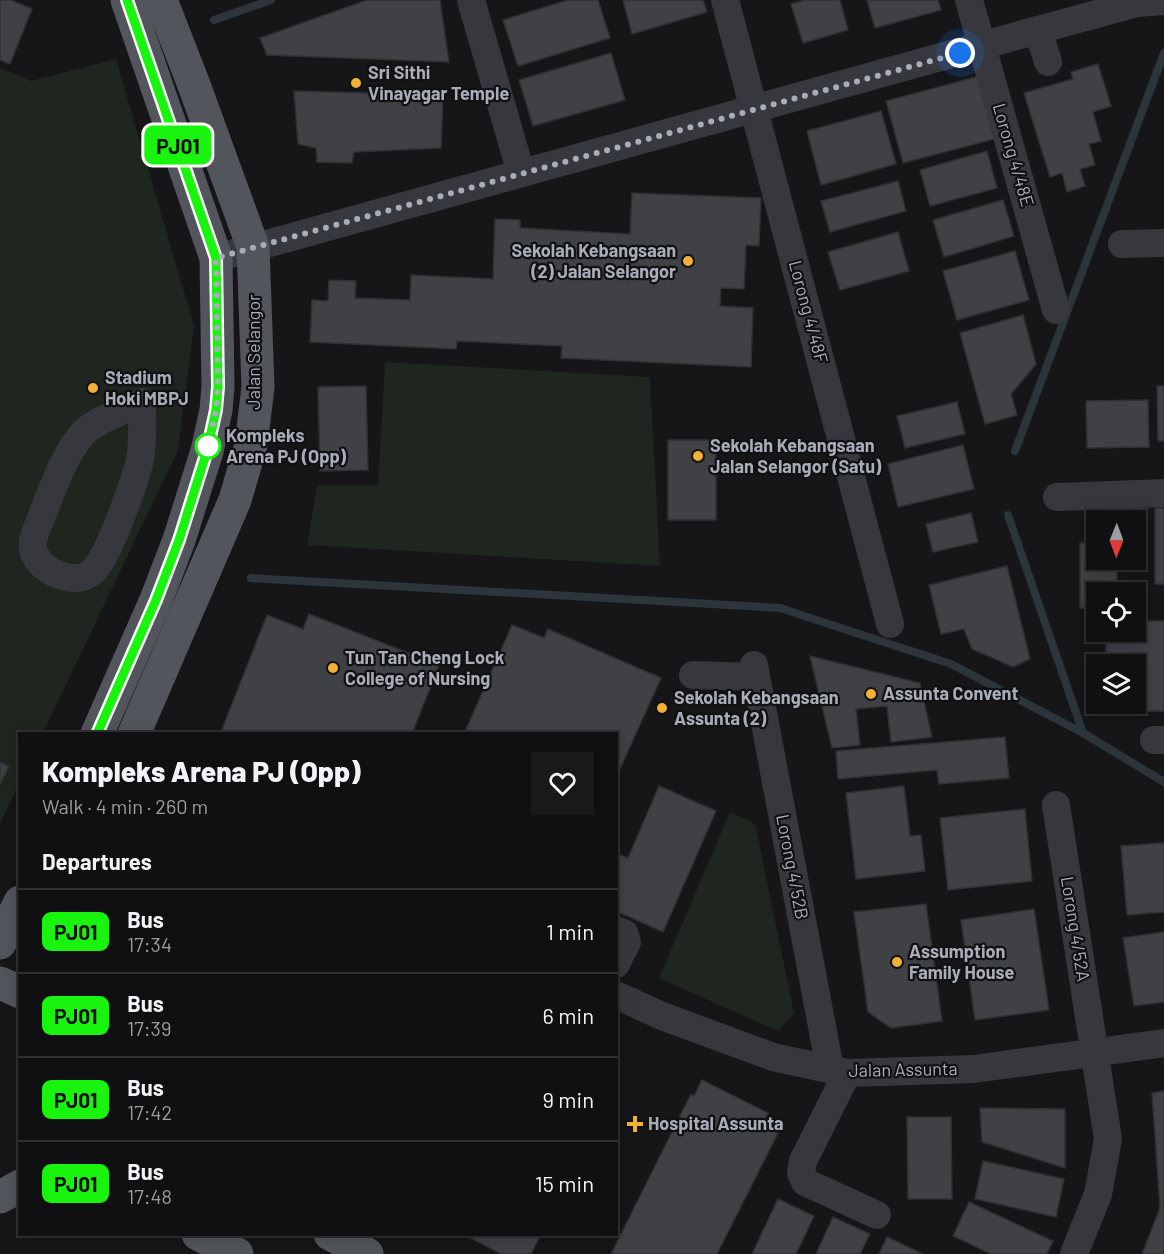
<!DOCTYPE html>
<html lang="en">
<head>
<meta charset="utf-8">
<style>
	body { margin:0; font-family:Barlow,sans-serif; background:#19191b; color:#f1f3f6; height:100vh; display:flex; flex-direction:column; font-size:22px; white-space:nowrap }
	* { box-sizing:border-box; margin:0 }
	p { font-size:20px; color:#9c9d9f }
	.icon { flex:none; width:33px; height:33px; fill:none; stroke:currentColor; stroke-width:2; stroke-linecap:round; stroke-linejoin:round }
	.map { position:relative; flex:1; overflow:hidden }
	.drawer { position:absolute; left:18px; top:732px; width:600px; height:504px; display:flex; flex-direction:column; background:#101012; border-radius:0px; box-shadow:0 3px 15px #0003,0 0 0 2px #303032 }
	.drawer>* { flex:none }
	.badge { padding:0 12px; border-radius:9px; font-size:21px; line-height:39px }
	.needle { width:39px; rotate:181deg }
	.fabs { position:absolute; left:1086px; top:510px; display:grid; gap:12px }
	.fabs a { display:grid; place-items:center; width:60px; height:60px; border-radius:0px; background:#101012; box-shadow:0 3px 15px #0003,0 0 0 2px #303032; font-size:30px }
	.you { position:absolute; width:30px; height:30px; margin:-15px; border:4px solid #fff; border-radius:50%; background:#1a73e8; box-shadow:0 0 0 9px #1a73e833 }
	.map>.badge { position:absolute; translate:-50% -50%; box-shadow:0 0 0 3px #fff }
	h2 { padding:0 24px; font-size:22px; line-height:54px }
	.round { display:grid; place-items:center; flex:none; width:63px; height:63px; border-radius:0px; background:#19191b }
	.headline { display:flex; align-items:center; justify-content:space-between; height:102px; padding:0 24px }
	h1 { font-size:28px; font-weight:800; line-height:45px }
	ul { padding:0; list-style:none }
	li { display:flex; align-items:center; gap:18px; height:84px; padding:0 24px; border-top:2px solid #303032 }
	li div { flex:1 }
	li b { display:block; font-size:22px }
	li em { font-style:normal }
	li .badge { min-width:66px; font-weight:700; text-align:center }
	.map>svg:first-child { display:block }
</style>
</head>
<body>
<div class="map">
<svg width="1164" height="1254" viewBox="0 0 1164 1254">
	<rect width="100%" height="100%" fill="#161618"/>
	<g fill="#1e261f">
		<path d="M116,59L194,326L178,450L43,733L20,734L19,783L0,824V68L31,81Z"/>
		<path d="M385,362L650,377L660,566L307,545L317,485H378Z"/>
		<path d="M730,812L755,824L794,1013L778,1031L659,978Z"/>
	</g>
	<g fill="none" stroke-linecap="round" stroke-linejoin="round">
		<g stroke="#2c353c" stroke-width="8">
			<path d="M214,20L271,0"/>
			<path d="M1015,451L1164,53"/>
			<path d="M1008,515L1083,733"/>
			<path d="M251,578L780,608L951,664L1083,733L1164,782"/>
		</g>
	</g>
	<g fill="#404145" stroke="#303034" stroke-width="1.5">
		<path d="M0,0H11L32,9L10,64L0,60Z"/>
		<path d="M367,0H440L449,62L267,55L260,38Z"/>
		<path d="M568,0H598L610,38L518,66L503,20Z"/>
		<path d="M623,0H703L707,12L632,34Z"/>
		<path d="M805,0H840L848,30L803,43L791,4Z"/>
		<path d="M867,0H938L941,10L875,28Z"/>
		<path d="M611,53L625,100L533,126L519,80Z"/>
		<path d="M1098,64L1111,106L1093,112L1101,141L1089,144L1095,165L1080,169L1085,186L1067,192L1062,173L1050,177L1024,93L1073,79L1071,72Z"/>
		<path d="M980,76L998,138L903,163L886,101Z"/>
		<path d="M294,91L443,95L441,148L354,152L352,163L317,162L316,148L298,144Z"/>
		<path d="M881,111L896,164L821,185L807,131Z"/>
		<path d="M987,151L997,188L930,206L920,170Z"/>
		<path d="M898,181L906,211L830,232L821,201Z"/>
		<path d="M632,193L761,198L759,246L746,245L744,289L721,288L720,306L753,308L751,367L561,358L562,346L457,341L456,349L310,342L312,300L328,301L329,280L356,281L355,298L410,300L411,275L493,279L495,219L520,220V228L630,234Z"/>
		<path d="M1003,200L1014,236L944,257L933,220Z"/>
		<path d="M898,232L909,271L840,290L828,252Z"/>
		<path d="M1015,251L1029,300L957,320L943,271Z"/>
		<path d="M1023,315L1036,364L1011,394L1017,415L985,424L960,333Z"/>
		<path d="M366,386L368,470L320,471L318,387Z"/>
		<path d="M1157,386H1164V441H1158Z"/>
		<path d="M1148,400L1149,447L1087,448L1086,401Z"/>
		<path d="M957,402L965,434L905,448L897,416Z"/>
		<rect x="668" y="440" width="48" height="80"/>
		<path d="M963,445L974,489L898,507L888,464Z"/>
		<rect x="1155" y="508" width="9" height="76"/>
		<path d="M971,513L978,542L933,552L926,524Z"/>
		<path d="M1080,543H1096V560H1117V592H1096V608H1080Z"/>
		<path d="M1007,566L1030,659L1013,667L972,649L964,629L941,634L929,585Z"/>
		<path d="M309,614L439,665L412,734H225L221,732L267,615L303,629Z"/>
		<path d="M1136,621H1164V711H1105L1106,704H1136V664H1106V632H1136Z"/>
		<path d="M512,625L544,638L548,629L661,678L616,778V734H464Z"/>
		<path d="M810,656L920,683L932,737L891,742L887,706L856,709L860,745L832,748Z"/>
		<path d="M1005,737L1009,778L939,784L937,770L838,779L836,751Z"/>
		<path d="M0,762L9,766L0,785Z"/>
		<path d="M659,786L716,811L663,932L616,911V853L628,858Z"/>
		<path d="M904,786L910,836L921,835L925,871L856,879L846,793Z"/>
		<path d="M1025,809L1032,881L948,890L940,818Z"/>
		<path d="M1164,843V912L1127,915L1121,846Z"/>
		<path d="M926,904L942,1021L891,1028L868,1012L854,912Z"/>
		<path d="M1034,909L1049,1010L975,1020L961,920Z"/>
		<path d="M1164,932V1002L1134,1006L1123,938Z"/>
		<path d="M702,1080L768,1113L762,1125L778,1133L717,1254H611L691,1094L694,1096Z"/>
		<path d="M1164,1091V1254H1142L1160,1208L1152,1093Z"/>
		<path d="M980,1108L1065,1109V1168L982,1142Z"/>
		<path d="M907,1117H951L952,1199H908Z"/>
		<path d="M983,1161L1064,1179L1056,1217L975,1199Z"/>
		<path d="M778,1199L814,1216L796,1254H752Z"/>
		<path d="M969,1202L1053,1241L1047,1254H991L953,1236Z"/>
		<path d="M833,1217L870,1234L860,1254H816Z"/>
		<path d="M463,1234H541L531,1254H501Z"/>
		<path d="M887,1237L923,1254H879Z"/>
	</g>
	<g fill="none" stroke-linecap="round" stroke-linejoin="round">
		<g stroke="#37383d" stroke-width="28">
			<path d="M471,0L521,173"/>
			<path d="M725,0L890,624"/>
			<path d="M969,0L1056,310"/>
			<path d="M1038,30L1048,62"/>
			<path d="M1122,244L1164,243"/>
			<path d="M216,258L1038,30L1137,3L1164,1"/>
			<path d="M118,413C108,417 97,422 89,428C65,446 47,505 35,533C33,540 31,548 35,555C43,573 78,587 93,571C109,556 138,475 141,453C143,436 142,419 142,402"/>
			<path d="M1057,497L1164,493"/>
			<path d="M754,665L830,1069"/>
			<path d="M693,675L756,677"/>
			<path d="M1154,740H1164"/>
			<path d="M1056,805L1108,1139L1098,1194L1074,1254"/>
			<path d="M616,930L624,933L627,942L616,964"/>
			<path d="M616,995L662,1016L773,1057L847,1073L974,1069L1164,1043"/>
			<path d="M847,1073L803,1161L801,1173L805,1182L877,1215"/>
		</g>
		<g stroke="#53555c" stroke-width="33">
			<path d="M97,734L156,600L179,540L207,451L216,410L218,387L216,258L127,0"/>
			<path d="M134,734L235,500L251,445L258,387L253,247L194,85L161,0"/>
			<path d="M0,943L20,902"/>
			<path d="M0,983L20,992"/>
			<path d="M0,1197L20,1186"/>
			<path d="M198,1234L237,1254"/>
			<path d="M330,1234L367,1254"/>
		</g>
	</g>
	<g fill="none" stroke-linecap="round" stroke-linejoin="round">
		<defs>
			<path id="line" d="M97,734L156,600L179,540L207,451L216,410L218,387L216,258L127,0"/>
		</defs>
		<use href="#line" stroke="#fff" stroke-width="14"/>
		<use href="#line" stroke="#19f40e" stroke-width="9"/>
		<path stroke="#a8adb8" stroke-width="6" stroke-dasharray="0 10.8" d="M208,446L207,451L216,410L218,387L216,258L960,53"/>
	</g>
	<g fill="#f2b134" stroke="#111113" stroke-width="2">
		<circle cx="356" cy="83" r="6"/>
		<circle cx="688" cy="261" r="6"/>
		<circle cx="93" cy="388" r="6"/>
		<circle cx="698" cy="456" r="6"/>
		<circle cx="333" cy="668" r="6"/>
		<circle cx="871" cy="694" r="6"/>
		<circle cx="662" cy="708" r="6"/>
		<circle cx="897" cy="962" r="6"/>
		<path d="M632 1115h6v6h6v6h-6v6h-6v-6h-6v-6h6z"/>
	</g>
	<circle fill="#fff" stroke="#19f40e" stroke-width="3" cx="208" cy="446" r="12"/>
	<g text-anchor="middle" stroke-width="4.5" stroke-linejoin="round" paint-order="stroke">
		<g font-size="18" font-weight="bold" fill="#a8adb8" stroke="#111113" text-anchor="start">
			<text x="368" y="79">Sri Sithi<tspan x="368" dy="21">Vinayagar Temple</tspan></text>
			<text x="676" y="257" text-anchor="end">Sekolah Kebangsaan<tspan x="676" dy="21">(2) Jalan Selangor</tspan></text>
			<text x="105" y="384">Stadium<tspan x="105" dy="21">Hoki MBPJ</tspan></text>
			<text x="710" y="452">Sekolah Kebangsaan<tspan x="710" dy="21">Jalan Selangor (Satu)</tspan></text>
			<text x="345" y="664">Tun Tan Cheng Lock<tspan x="345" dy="21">College of Nursing</tspan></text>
			<text x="883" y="700">Assunta Convent</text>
			<text x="674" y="704">Sekolah Kebangsaan<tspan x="674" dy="21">Assunta (2)</tspan></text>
			<text x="909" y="958">Assumption<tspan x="909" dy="21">Family House</tspan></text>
			<text x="648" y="1130">Hospital Assunta</text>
		</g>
		<g font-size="18" fill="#a8adb8" stroke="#111113">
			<text transform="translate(1013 155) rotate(74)" y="6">Lorong 4/48E</text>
			<text transform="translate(808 312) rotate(75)" y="6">Lorong 4/48F</text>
			<text transform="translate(254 352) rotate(-90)" y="6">Jalan Selangor</text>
			<text transform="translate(792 867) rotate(79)" y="6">Lorong 4/52B</text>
			<text transform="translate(1075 929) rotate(81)" y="6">Lorong 4/52A</text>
			<text transform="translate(903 1070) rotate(-1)" y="6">Jalan Assunta</text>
		</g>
		<g font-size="18" font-weight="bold" fill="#a8adb8" stroke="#111113" text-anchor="start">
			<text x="226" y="442">Kompleks<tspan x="226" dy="21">Arena PJ (Opp)</tspan></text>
		</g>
	</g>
</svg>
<div class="fabs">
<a><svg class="needle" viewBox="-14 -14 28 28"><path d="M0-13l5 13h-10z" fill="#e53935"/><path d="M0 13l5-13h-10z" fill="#9c9d9f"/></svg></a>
<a><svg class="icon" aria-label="locate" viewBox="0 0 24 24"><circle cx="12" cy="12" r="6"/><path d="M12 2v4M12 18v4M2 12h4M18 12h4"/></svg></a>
<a><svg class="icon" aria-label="layers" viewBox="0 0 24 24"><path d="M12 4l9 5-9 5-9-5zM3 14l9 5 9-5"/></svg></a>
</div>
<div class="you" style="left:960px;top:53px"></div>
<b class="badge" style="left:178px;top:145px;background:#19f40e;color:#111">PJ01</b>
<section class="drawer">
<div class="headline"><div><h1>Kompleks Arena PJ (Opp)</h1><p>Walk · 4 min · 260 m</p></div><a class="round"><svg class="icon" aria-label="heart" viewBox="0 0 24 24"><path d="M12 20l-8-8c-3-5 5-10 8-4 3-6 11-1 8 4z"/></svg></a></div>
<h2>Departures</h2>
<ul>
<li><span class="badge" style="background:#19f40e;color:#111">PJ01</span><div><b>Bus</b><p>17:34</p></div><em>1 min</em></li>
<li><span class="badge" style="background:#19f40e;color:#111">PJ01</span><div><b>Bus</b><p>17:39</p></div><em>6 min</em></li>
<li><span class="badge" style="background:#19f40e;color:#111">PJ01</span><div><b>Bus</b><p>17:42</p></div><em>9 min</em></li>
<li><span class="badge" style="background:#19f40e;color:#111">PJ01</span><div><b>Bus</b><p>17:48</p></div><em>15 min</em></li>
</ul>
</section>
</div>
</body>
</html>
